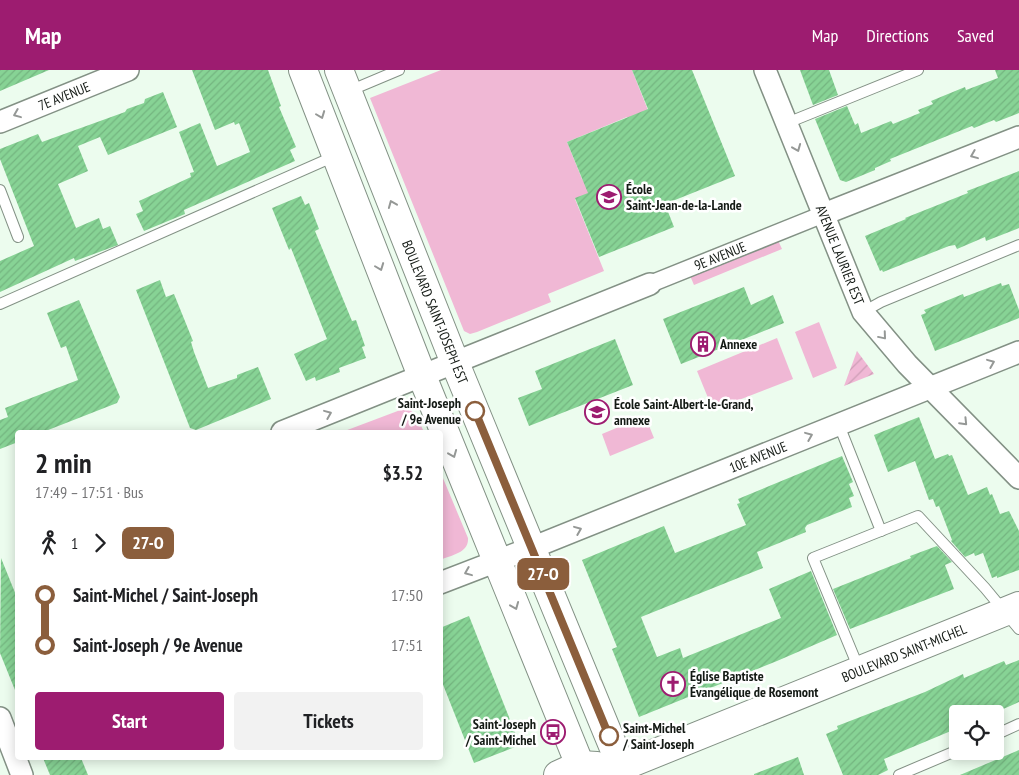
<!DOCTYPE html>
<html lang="en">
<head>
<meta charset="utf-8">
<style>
	body { margin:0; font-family:"PT Sans Narrow",sans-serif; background:#f2f2f2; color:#202124; height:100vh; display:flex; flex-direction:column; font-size:19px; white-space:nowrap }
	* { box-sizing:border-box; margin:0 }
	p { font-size:16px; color:#757577 }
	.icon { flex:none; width:28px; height:28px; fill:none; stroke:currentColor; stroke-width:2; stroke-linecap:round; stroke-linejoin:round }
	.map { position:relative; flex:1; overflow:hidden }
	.side { position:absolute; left:15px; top:360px; width:428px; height:330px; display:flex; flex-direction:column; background:#fff; border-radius:5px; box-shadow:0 2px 12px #0003 }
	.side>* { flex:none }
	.badge { padding:0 10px; border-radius:8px; font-size:18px; line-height:32px }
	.tools { position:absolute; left:949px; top:635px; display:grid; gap:10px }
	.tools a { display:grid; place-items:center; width:55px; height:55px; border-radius:5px; background:#fff; box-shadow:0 2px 12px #0003; font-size:25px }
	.map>.badge { position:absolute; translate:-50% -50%; box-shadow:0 0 0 2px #fff }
	.legs { display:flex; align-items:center; gap:8px; height:55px; padding:0 20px; font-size:16px }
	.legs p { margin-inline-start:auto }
	.head { display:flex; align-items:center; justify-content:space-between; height:85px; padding:0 20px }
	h1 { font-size:28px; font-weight:800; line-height:38px }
	.button { display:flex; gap:10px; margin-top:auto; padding:10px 20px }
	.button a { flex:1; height:58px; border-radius:5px; background:#9d1c70; color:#fff; font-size:20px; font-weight:800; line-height:58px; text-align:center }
	.button a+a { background:#f2f2f2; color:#202124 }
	ul { padding:0 20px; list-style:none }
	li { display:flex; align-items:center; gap:18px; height:50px; font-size:19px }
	li i { display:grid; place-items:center; width:8px; height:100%; margin:0 6px; background:currentColor }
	li i::after { content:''; width:12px; height:12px; margin:-6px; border:4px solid; border-radius:50%; background:#fff }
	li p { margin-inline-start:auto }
	li:first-child i { background:linear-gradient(#0000 50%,currentColor 0) }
	li:last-child i { background:linear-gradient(currentColor 50%,#0000 0) }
	header { display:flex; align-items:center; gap:30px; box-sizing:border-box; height:70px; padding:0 25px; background:#9d1c70; color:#fff }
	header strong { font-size:24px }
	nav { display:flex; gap:28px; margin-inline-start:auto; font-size:18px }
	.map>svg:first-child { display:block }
</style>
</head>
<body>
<header>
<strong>Map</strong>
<nav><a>Map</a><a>Directions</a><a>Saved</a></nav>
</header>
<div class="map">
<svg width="1019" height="705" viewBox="0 0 1019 705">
	<defs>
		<pattern id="garden-furrows" width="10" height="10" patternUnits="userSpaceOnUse" patternTransform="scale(1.25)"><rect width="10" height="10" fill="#f0b8d5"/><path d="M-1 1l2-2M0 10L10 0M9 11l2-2" fill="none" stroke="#cd9eb6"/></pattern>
		<pattern id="building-hatch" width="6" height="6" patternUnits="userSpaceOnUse" patternTransform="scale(1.25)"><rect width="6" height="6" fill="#87d395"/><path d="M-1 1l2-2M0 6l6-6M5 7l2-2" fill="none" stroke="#74b580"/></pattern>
	</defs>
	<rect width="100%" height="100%" fill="#ecfcee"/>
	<g fill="#f0b8d5">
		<path d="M441,0H632L657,63L627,47L567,72L582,109L597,120L575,129L604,201L548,224L551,232L477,262L470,264L464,261L370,28Z"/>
		<path d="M776,166L782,179L694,215L688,201Z"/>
		<path d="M819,252L837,298L813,308L795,262Z"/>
		<path d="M777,268L793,309L713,340L697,301Z"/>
		<path d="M408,338L416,345L424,362H342L403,339Z"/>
		<path d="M645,346L654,368L610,386L602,364Z"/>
		<path d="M440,401L468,468C469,483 451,485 440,490Z"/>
	</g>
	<path fill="url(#garden-furrows)" d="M857,281L874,304L844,316Z"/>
	<g fill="url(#building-hatch)">
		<path d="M0,0H49L0,21Z"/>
		<path d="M192,0H268L281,36L279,37L296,77L290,80L295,91L184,140L185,144L144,161L136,144L143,141L139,131L191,107L190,103L194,102L179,62L200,53L217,96L250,82L239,53L235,55L234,52L215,60Z"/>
		<path d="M632,0H692L735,106L665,134L674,157L599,187L575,128L588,123L567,72L648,39Z"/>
		<path d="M800,0H829L838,25L813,35Z"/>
		<path d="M995,0H1019V43L996,52L994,50L974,58L972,56L890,89L891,91L875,98V100L846,112L840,110L815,49L847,36L855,55L858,53L861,63L891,51L893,54L920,43L918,40L933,34L931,31L965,17L966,20L998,8Z"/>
		<path d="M163,22L177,57L108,85L100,67L78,76L88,101L58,114L76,158L99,148L103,159L110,156L118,175L75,191L74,188L0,222V191L34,176L0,89V79L38,64L42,72L125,42L127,39L144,33L145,29Z"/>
		<path d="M1019,101V158L986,171L985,167L957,179L955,175L949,176L883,202L882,200L880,201L865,166L906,149L905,148L915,144L968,123L967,121Z"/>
		<path d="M301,126L305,135L309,133L319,159L315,161L352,251L356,250L365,276L362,277L366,288L339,298L340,302L316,311L315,307L306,311L294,284L327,269L291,178L289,180L272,138Z"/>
		<path d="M160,210L166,227L174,224L193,271L191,272L194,282L208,318L237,308V305L258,297L271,329L196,360L190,358L136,220Z"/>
		<path d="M1001,213L1002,216L1009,214L1019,240V248L935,281L921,245L926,243L924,240L963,224L964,227Z"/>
		<path d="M744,217L751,235L773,225L784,253L681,294L663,249Z"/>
		<path d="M79,230L120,327L117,333L43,362H18V372L0,379V350L8,347L5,338L78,310L66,276L61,278L47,243Z"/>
		<path d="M615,269L633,315L529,356L518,328L542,319L535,301Z"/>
		<path d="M919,347L935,389L948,384L949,386L952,385L968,425L987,417L990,425L992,424L1000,444L1009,441L1019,461V500L997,508V506L992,508L983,483L975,486L974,483L965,487L951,471L952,470L939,436L936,437L933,429L929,430L915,391L888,402L874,365Z"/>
		<path d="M842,386L853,412L849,414L854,426L849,428L852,437L807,455L805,458L806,462L757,482L763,498L641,547L657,587L680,578L683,588L781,548L769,519L811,501L837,565L777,591L639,647L612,579L617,577L582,490L664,456L675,483L746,455L737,434L740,433L738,429Z"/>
		<path d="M937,476L952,492L945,495L954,519L850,559L833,519L911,488L910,486Z"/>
		<path d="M1,488L18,530L17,625L0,583Z"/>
		<path d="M469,546L520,675L474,693L440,607V558Z"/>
		<path d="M1019,590V632L992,644H958V658L884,689L888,700L878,705H843L826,664L838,659L837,656L925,622L963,604L964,608L1004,591L1006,595Z"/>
		<path d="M1019,680V705H960Z"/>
		<path d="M798,687L804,705H754V704Z"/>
		<path d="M43,688H81L88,705H50Z"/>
	</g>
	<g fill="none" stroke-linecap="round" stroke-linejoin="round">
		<defs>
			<g id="service">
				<path d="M349,21L399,0"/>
				<path d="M787,53L918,0"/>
				<path d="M0,120L18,167"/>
				<path d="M0,234L335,86"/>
				<path d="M863,242L881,232L1019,175"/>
				<path d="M839,355L881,461"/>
				<path d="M859,599L813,488L918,446L985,518L1019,559"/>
				<path d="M995,665L1019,654"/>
				<path d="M899,705L958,680"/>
			</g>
			<path id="pedestrian" d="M650,214L824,144"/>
			<g id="minor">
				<path d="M765,0L863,242L907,294L1019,408"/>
				<path d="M0,52L128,0"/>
				<path d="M824,144L1019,67"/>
				<path d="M282,362L650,214"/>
				<path d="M440,513L544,473L1019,282"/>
				<path d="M0,648L22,705"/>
			</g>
			<g id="secondary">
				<path d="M303,0L422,306L584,705"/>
				<path d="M339,0L455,293L625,705"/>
				<path d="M558,705L580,695L597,696"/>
				<path d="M613,705L621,697L1019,536"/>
			</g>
		</defs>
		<use href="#service" stroke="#839185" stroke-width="12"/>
		<use href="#pedestrian" stroke="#839185" stroke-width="19"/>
		<use href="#minor" stroke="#839185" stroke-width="24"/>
		<use href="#secondary" stroke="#839185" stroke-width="30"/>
		<use href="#service" stroke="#fff" stroke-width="10"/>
		<use href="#pedestrian" stroke="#fff" stroke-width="16"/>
		<use href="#minor" stroke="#fff" stroke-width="21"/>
		<use href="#secondary" stroke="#fff" stroke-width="28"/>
	</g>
	<defs><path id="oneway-chevron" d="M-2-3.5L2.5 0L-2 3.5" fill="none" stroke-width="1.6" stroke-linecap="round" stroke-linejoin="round" transform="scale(1.25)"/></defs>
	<g stroke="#959896">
		<use href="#oneway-chevron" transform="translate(17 44) rotate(158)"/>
		<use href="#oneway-chevron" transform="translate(321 45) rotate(69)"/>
		<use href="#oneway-chevron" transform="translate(797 78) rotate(68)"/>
		<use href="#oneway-chevron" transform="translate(974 85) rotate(158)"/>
		<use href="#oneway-chevron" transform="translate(392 134) rotate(-112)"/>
		<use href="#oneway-chevron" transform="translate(380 197) rotate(69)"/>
		<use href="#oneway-chevron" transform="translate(883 266) rotate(50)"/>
		<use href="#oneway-chevron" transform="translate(991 293) rotate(-22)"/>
		<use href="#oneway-chevron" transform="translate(328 344) rotate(-22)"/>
		<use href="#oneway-chevron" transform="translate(964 352) rotate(46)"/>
		<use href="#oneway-chevron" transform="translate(809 366) rotate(-22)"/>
		<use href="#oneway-chevron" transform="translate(453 384) rotate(68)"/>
		<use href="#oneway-chevron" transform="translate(578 460) rotate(-22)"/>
		<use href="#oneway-chevron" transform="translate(468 502) rotate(158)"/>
		<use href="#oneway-chevron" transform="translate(515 536) rotate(68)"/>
	</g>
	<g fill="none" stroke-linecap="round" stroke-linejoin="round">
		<defs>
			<path id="line-1" d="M475,341L609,666"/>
		</defs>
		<use href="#line-1" stroke="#fff" stroke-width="11"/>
		<use href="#line-1" stroke="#8b5e3c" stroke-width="8"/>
	</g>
	<defs>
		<symbol id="school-ring" viewBox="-11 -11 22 22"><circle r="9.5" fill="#fff" stroke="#9d1c70" stroke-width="1.5"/><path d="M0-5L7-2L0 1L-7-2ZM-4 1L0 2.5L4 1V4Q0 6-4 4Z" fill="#9d1c70"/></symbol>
		<symbol id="building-ring" viewBox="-11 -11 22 22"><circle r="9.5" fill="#fff" stroke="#9d1c70" stroke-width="1.5"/><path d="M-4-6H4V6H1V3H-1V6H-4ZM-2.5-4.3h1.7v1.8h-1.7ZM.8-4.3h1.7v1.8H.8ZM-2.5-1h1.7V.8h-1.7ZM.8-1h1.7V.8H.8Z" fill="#9d1c70"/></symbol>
		<symbol id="church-ring" viewBox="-11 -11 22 22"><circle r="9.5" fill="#fff" stroke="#9d1c70" stroke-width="1.5"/><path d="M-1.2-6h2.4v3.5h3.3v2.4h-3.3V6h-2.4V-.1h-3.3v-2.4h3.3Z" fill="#9d1c70"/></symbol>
		<symbol id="bus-ring" viewBox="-11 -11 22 22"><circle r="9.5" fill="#fff" stroke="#9d1c70" stroke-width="1.5"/><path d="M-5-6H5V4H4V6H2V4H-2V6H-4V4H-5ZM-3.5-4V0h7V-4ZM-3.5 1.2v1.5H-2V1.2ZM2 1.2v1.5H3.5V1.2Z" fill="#9d1c70"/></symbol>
	</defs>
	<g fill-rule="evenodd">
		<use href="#school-ring" x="595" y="113" width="28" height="28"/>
		<use href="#building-ring" x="689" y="260" width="28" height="28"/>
		<use href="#school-ring" x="583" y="328" width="28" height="28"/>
		<use href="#church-ring" x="659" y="600" width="28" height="28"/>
		<use href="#bus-ring" x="539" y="648" width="28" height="28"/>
	</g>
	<g fill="#fff" stroke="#8b5e3c" stroke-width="2.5">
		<circle cx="475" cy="341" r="9"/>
		<circle cx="609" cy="666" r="9"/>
	</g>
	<g text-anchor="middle" stroke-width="5" stroke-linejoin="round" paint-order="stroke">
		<g font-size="14" fill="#141a15" stroke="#fff">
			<text transform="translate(64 26) rotate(-22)" y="5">7E AVENUE</text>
			<text transform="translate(840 185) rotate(68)" y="5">AVENUE LAURIER EST</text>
			<text transform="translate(720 186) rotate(-22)" y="5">9E AVENUE</text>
			<text transform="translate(435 242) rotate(68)" y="5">BOULEVARD SAINT-JOSEPH EST</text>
			<text transform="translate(758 387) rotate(-22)" y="5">10E AVENUE</text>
			<text transform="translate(904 583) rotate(-22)" y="5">BOULEVARD SAINT-MICHEL</text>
		</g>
		<g font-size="14" font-weight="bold" fill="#141a15" stroke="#fff" text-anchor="start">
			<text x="626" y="124">École<tspan x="626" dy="16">Saint-Jean-de-la-Lande</tspan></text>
			<text x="720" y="279">Annexe</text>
			<text x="614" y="339">École Saint-Albert-le-Grand,<tspan x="614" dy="16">annexe</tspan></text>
			<text x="690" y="611">Église Baptiste<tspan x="690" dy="16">Évangélique de Rosemont</tspan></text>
			<text x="536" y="659" text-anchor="end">Saint-Joseph<tspan x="536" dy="16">/ Saint-Michel</tspan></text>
		</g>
		<g font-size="14" font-weight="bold" fill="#141a15" stroke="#fff" text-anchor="end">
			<text x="461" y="338">Saint-Joseph<tspan x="461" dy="16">/ 9e Avenue</tspan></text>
			<text x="623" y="663" text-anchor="start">Saint-Michel<tspan x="623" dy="16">/ Saint-Joseph</tspan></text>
		</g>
	</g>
</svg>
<div class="tools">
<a><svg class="icon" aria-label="locate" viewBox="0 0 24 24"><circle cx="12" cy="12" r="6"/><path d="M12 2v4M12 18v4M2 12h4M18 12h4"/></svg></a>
</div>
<b class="badge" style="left:543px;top:504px;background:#8b5e3c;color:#fff">27-O</b>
<section class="side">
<div class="head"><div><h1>2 min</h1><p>17:49 – 17:51 · Bus</p></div><b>$3.52</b></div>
<div class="legs"><svg class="icon" aria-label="walk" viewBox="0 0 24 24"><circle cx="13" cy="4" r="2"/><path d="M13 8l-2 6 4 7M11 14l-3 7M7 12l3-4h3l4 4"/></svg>1<svg class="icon" aria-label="forward" viewBox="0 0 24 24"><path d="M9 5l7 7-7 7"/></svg><b class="badge" style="background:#8b5e3c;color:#fff">27-O</b></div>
<ul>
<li><i style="color:#8b5e3c"></i><b>Saint-Michel / Saint-Joseph</b><p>17:50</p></li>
<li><i style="color:#8b5e3c"></i><b>Saint-Joseph / 9e Avenue</b><p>17:51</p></li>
</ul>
<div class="button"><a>Start</a><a>Tickets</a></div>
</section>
</div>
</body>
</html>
